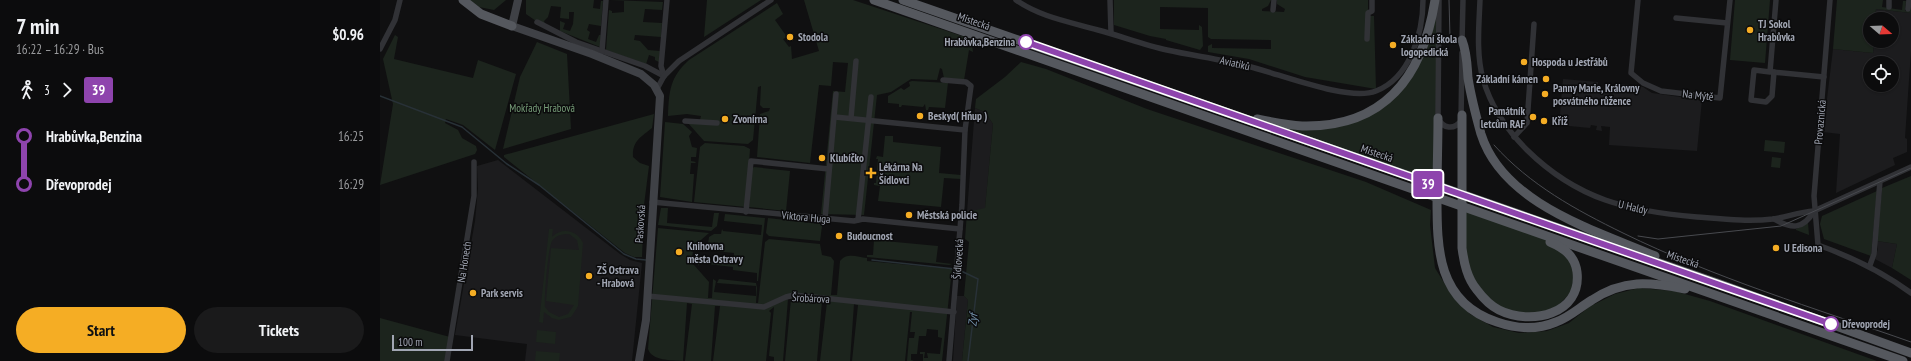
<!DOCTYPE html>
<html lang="en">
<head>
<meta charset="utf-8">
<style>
	body { margin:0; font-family:"PT Sans Narrow",sans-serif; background:#1a1a1b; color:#f1f3f6; height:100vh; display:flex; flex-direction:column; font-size:15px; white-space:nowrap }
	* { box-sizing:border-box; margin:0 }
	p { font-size:13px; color:#9a9b9d }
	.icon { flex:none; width:22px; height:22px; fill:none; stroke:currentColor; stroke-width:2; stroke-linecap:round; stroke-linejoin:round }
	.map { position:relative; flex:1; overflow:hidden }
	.drawer { display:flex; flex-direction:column; background:#0c0c0d; width:380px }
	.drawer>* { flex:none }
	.badge { padding:0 8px; border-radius:3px; font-size:14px; line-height:26px }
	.needle { width:26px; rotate:109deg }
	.buttons { position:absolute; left:1483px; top:12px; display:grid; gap:8px }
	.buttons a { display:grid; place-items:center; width:36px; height:36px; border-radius:50%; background:#0c0c0d; box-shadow:0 1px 3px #0004,0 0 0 1px #2c2c2e; font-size:20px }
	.scale { position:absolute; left:12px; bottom:10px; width:81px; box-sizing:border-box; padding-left:4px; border:2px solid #a1a6b3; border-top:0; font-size:11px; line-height:14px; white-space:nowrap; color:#a1a6b3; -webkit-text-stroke:3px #0b0b0c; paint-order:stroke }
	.map>.badge { position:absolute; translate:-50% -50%; box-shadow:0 0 0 2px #fff }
	.legs { display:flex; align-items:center; gap:6px; height:44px; padding:0 16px; font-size:13px }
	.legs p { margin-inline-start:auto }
	.headline { display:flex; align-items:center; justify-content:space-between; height:68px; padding:0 16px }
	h1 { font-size:22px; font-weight:700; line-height:30px }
	.action { display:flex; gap:8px; margin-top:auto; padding:8px 16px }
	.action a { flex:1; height:46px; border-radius:24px; background:#f5ad24; color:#111; font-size:16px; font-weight:700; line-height:46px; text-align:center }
	.action a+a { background:#1a1a1b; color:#f1f3f6 }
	ul { padding:0 16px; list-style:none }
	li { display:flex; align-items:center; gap:14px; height:48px; font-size:15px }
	li i { display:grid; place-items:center; width:6px; height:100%; margin:0 5px; background:currentColor }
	li i::after { content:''; width:10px; height:10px; margin:-5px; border:3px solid; border-radius:50%; background:#0c0c0d }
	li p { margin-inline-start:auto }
	li:first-child i { background:linear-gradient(#0000 50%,currentColor 0) }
	li:last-child i { background:linear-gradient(currentColor 50%,#0000 0) }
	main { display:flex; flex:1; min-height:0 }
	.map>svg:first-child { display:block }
</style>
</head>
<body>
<main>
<section class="drawer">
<div class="headline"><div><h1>7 min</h1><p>16:22 – 16:29 · Bus</p></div><b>$0.96</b></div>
<div class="legs"><svg class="icon" aria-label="walk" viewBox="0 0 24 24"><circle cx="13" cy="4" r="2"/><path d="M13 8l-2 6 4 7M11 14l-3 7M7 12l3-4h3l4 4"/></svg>3<svg class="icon" aria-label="forward" viewBox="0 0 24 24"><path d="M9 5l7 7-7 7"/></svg><b class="badge" style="background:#8e44ad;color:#fff">39</b></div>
<ul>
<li><i style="color:#8e44ad"></i><b>Hrabůvka,Benzina</b><p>16:25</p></li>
<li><i style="color:#8e44ad"></i><b>Dřevoprodej</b><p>16:29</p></li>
</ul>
<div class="action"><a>Start</a><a>Tickets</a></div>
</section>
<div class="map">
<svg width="1531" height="361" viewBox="0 0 1531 361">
	<rect width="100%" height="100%" fill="#101011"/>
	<g fill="#1c1c1e" fill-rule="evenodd">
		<path d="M1496,9L1531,13V51L1525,138L1527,139V152L1513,158L1515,165L1456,193L1460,134L1443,132L1453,49L1493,53L1494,41H1512V19H1495ZM1490,63H1512V85H1490Z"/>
		<path d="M1183,79L1218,82V89L1231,90L1238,84H1245L1263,87L1272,93L1322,100L1317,151L1229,145L1230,127L1221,126L1222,131L1216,130L1217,126L1211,125L1210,128L1179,125Z"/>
		<path d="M595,108L605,112L613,124L605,209L587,212Z"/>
		<path d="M118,160L240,254L250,260L262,263L252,361H145L147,344L75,335L95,221L98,189L97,166Z"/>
		<path d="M1497,241L1517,244L1512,268L1495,259L1498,249Z"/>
		<path d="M577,296H584L588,300L582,361H573Z"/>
	</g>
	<g fill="#1c241d" fill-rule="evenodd">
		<path d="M90,0H126L114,10L99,7Z"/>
		<path d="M146,0H214L213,8L220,9L221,1H223L221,26L209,24L207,30L210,32L208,39L216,42L219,35H221L220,47L180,31V21L185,23L183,29L190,31L193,24L194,12H189V19L180,18L181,7L171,6L168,17L164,21L165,24L156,21L146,14Z"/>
		<path d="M230,0L283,2L282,10L265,9L263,22L282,23L281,37L255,35L254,40L260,41L268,50L280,51L279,62L275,60V57L269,55L266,64L226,50L229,10L232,11V13L244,12V1Z"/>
		<path d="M327,0H381L324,37Z"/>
		<path d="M424,0H473L591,39L593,52L589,50L584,80L564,78L562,69L560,68L557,80L531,79L511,92L497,95L484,215L441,214L453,91L465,92L468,63L453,62L451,86L439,85L430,163L377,157L380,114L389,111L390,108H383L380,105L381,86L378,87L373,140L368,144L324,141L308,123L320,120L321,116L307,114L288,116C289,91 290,77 309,60L397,3L403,14L395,20L407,37L403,39L409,47L411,46L412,59L439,51Z"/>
		<path d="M734,0H891L888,6L882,9V11L904,12L905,9L897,4V0H988V16H994L996,89L925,77L869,59L828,52V46L832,44V48L891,49V40L831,39L828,37V8L780,7V29L819,30V25L822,27L823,46L820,50L786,40V39L770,36L734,25Z"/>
		<path d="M1059,0L1057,186L850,114L907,124L969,121L1021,86Z"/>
		<path d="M1355,0H1390L1385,63L1350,60Z"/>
		<path d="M1457,0H1503L1502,7L1522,10L1523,1H1526L1525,11H1530L1531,5V13L1496,9L1495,19H1490V41H1494L1493,53L1453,49Z"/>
		<path d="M15,35L18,37L14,59L93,78L98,60L136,74L115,150L83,125L66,119L65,123L78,130L82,138L96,146L97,150L95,154L0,185L13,104L3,59Z"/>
		<path d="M157,42L187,54L191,129L123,149L140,77Z"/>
		<path d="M641,62L666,69L767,109L986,182L1051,210L1050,225L1055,268L1071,294L1090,314L1113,327L1139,333L1167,331L1189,323L1209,307L1235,294L1259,288L1294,291L1330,301L1497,361H582L588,300L584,296L589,242L585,239L587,212L605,208L613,124L605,112L595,108L596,99L625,77Z"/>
		<path d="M532,81L568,83L565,108L549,107L548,110H546L545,104L543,107L522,105L521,107H519V104L508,103V96L521,88L524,90L530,86L529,82Z"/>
		<path d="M274,114L272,128C261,137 252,141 253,157L260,163L269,166L264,205L262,257H254L245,253L124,157V155Z"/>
		<path d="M285,122L303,124L312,132L309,136L312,147L317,148L316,157H311V161L316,162L315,163H311L310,174H314L312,202L280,197Z"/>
		<path d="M505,136H513V142L561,147L559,173L581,175V179L564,178L561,207L498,201L500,186L494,185V183H496L498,159H496L497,156L503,157Z"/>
		<path d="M1385,140L1405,142L1404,153L1384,151Z"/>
		<path d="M325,143L364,146L370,149L366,207L314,202L320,147Z"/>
		<path d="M1392,157L1401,158L1400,168L1391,167Z"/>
		<path d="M374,167L410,171L406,211L369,207L372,169Z"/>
		<path d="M1531,176V280L1512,268L1517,244L1497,241L1502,188Z"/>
		<path d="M1497,191L1491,256L1444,239L1440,224L1442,216Z"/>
		<path d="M1082,206L1176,244L1189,253L1197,285L1171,314L1124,312L1089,278Z"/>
		<path d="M281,208H288L287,223L332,227L334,213H339L337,226L331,231L278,225Z"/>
		<path d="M345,214L385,218L378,281H377V273L353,270V267L319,263V266L315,258L316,260L354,264V253L315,249L319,244L321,248L328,244L329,237L334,234H341L342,229L343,231L381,235L382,225L344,221Z"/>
		<path d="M388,218L440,224L442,226L440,241L389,236L386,233Z"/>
		<path d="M1428,223L1429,235L1416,230V229Z"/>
		<path d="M278,228L329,233L314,246L312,257L308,259V262L314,265L329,282L328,298H332L333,279L336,281L334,292L376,296V286L337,283L339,279L376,283L377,288L376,303H378L385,242L389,239L440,244L442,255L451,257L454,261L451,295H457L460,261C467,252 478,257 487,258V261L572,269L562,361H543V354H540V352H545L544,358H548L547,353L560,354L562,338L558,337V330L547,329L546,336H539L537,354H531V360L534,361H527L529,338H534L535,332H530L532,312H530L525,361H472L478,305L474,304L470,361H440L447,302L442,301L437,361H405L411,299H408L403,361H394V357L389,356L394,307L389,311L391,313L386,361H333L340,306H335L331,361H305L312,304L307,303L303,361C291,360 272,361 268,349Z"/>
		<path d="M169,229H173L172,237C182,227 197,230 203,243L198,306L195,311L191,317L179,320L172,318L164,312L163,323L159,322ZM189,234L197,240L199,250L171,248L166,301L194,305L188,314L179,317L169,312L165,307C164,297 168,248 172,241C176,235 182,234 189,234Z"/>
		<path d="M494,240L558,246L556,262L572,264L569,265L487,257V255H493Z"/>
		<path d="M0,318L70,337L65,361H0Z"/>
		<path d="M157,330L176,332L175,344L156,342Z"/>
		<path d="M156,351L180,353L179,361H155Z"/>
	</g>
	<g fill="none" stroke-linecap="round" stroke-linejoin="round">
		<g stroke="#283137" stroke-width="1.5">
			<path d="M0,96L82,127L127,164L159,185L244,254L256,259L266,260"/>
			<path d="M492,260L575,269"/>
			<path d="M579,270L598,279L588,361"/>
		</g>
		<g stroke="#313236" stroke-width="5.5">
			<path d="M636,0C660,17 690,22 718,30C741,36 764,45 787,50C814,56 841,59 867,66C898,73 967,102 996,91C1030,78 1043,33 1043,0"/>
			<path d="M730,0L731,33"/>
			<path d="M1059,0L1058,118C1063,129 1074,130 1081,121L1082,53"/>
			<path d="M1100,0C1099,25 1096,54 1103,79C1111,107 1126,129 1147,150C1198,200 1248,211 1317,217C1342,219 1368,222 1393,219C1407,217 1419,212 1434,211L1531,167"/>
			<path d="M1258,0L1251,73L1263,83L1281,91L1340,98L1350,0"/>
			<path d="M1450,0L1434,196L1438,245C1472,257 1501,271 1531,293"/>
			<path d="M1509,7V0"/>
			<path d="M1528,9L1529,0"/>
			<path d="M893,10L894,0"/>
			<path d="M1296,18L1347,23"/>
			<path d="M157,22L196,42L265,66L284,76"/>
			<path d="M987,39L988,13L992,11V0"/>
			<path d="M1082,42L1083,0"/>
			<path d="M0,49L15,20L20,0"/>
			<path d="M222,51L226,0"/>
			<path d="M1392,72L1444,77"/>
			<path d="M1394,72L1392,96L1386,102L1371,100L1374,70L1390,72L1396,0"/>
			<path d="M284,76L281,66L287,0"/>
			<path d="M563,80L586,82L591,86L585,130L582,205L569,361"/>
			<path d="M277,89L284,76L299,61L391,0"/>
			<path d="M455,117L585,130"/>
			<path d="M471,118L476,61"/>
			<path d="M305,121L337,123"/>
			<path d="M1134,137L1147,123L1154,24"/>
			<path d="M272,202L474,221L483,219L580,229"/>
			<path d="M366,212L371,161L449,169"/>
			<path d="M445,219L456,94"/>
			<path d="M1394,219C1411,229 1423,230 1434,211"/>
			<path d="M478,220L491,97"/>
			<path d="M1490,265L1494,254L1500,181"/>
			<path d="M267,296L384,307L406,297L414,295L574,312"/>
			<path d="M67,361L94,196V162"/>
		</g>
		<path stroke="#3f4146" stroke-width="8" d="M138,0L132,26L212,54L261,74L274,85L280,96L266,320L259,361"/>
		<g stroke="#55585e" stroke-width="9">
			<path d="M83,0L101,14L132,26"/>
			<path d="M494,0L1523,361"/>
			<path d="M523,0L1337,283L1531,353"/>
			<path d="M1082,40C1087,53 1087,64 1088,78C1091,97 1096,116 1101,134C1123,204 1215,230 1275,256"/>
			<path d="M1082,115V248C1084,263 1087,278 1097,290C1103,298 1111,306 1119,310C1151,326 1202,314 1197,272C1195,256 1184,248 1170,242"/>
			<path d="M1058,118C1058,143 1057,168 1057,194C1057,247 1056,302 1117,322C1137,329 1157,330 1176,322C1190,317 1200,307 1212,300C1244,279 1269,282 1305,289"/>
			<path d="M877,119C892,122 907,125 922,126C1005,128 1043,76 1055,0"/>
		</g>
		<g stroke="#484a4f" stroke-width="1">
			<path d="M1069,0L1070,37"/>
			<path d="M1114,145C1150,185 1196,210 1243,233C1335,278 1434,308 1531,342"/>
			<path d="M1258,236L1278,239L1401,226L1531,168"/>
		</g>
	</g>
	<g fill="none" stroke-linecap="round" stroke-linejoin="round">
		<defs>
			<path id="line-1" d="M646,42L1451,324"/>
		</defs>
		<use href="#line-1" stroke="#fff" stroke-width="9"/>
		<use href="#line-1" stroke="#8e44ad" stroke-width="6"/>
	</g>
	<g fill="#f5ad24" stroke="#0b0b0c" stroke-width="1.5">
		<circle cx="1370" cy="30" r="4"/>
		<circle cx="410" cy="37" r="4"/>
		<circle cx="1013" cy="45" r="4"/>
		<circle cx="1144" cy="62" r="4"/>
		<circle cx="1166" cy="79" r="4"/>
		<circle cx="1165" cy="94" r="4"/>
		<circle cx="540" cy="116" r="4"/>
		<circle cx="1153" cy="117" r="4"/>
		<circle cx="345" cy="119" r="4"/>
		<circle cx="1164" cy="121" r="4"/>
		<circle cx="442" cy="158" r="4"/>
		<path d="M489 167h4v4h4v4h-4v4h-4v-4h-4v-4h4z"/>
		<circle cx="529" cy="215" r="4"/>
		<circle cx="459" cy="236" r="4"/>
		<circle cx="1396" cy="248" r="4"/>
		<circle cx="299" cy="252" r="4"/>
		<circle cx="209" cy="276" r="4"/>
		<circle cx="93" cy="293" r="4"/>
	</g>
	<g fill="#fff" stroke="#8e44ad" stroke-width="2">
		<circle cx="646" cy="42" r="7"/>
		<circle cx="1451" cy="324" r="7"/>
	</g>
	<g text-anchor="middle" stroke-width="3" stroke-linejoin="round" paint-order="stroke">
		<g font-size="11" fill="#a1a6b3" stroke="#0b0b0c">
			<text transform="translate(594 21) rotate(19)" y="4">Místecká</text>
			<text transform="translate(855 63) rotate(13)" y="4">Aviatiků</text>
			<text transform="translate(1318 95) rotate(6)" y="4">Na Mýtě</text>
			<text transform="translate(1440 122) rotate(-85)" y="4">Provaznická</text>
			<text transform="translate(997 153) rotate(19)" y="4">Místecká</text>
			<text transform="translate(1253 207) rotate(13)" y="4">U Haldy</text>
			<text transform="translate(426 217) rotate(5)" y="4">Viktora Huga</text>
			<text transform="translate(260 224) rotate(-86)" y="4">Paskovská</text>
			<text transform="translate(578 259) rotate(-86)" y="4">Šídlovecká</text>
			<text transform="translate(1303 259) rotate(19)" y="4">Místecká</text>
			<text transform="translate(84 262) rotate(-81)" y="4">Na Honech</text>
			<text transform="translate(431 298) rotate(3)" y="4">Šrobárova</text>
		</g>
		<g font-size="11" font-weight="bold" fill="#a1a6b3" stroke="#0b0b0c" text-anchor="start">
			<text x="1378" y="28">TJ Sokol<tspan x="1378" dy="13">Hrabůvka</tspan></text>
			<text x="418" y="41">Stodola</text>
			<text x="1021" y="43">Základní škola<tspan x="1021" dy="13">logopedická</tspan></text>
			<text x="1152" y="66">Hospoda u Jestřábů</text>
			<text x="1158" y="83" text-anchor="end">Základní kámen</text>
			<text x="1173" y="92">Panny Marie, Královny<tspan x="1173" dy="13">posvátného růžence</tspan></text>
			<text x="1145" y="115" text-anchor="end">Památník<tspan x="1145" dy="13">letcům RAF</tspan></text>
			<text x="548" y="120">Beskyd( Hňup )</text>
			<text x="353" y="123">Zvonírna</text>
			<text x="1172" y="125">Kříž</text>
			<text x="450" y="162">Klubíčko</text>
			<text x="499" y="171">Lékárna Na<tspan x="499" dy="13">Šídlovci</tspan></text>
			<text x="537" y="219">Městská policie</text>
			<text x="467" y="240">Budoucnost</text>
			<text x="307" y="250">Knihovna<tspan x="307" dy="13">města Ostravy</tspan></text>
			<text x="1404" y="252">U Edisona</text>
			<text x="217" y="274">ZŠ Ostrava<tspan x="217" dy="13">- Hrabová</tspan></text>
			<text x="101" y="297">Park servis</text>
		</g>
		<g font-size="11" font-weight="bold" fill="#a1a6b3" stroke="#0b0b0c" text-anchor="end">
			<text x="635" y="46">Hrabůvka,Benzina</text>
			<text x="1462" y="328" text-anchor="start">Dřevoprodej</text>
		</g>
		<g font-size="11" fill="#779e79" stroke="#0b0b0c">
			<text x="162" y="112">Mokřady Hrabová</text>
		</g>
		<g font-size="12" font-style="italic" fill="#7695af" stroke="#0b0b0c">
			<text transform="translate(593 320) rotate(-83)" y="4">Zyf</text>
		</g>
	</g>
</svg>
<div class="buttons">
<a><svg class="needle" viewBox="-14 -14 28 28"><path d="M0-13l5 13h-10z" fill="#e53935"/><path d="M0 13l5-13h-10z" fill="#9a9b9d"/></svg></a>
<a><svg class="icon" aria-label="locate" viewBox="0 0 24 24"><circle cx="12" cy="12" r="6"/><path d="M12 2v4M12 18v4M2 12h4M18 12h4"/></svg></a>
</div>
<div class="scale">100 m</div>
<b class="badge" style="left:1048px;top:184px;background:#8e44ad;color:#fff">39</b>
</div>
</main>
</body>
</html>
